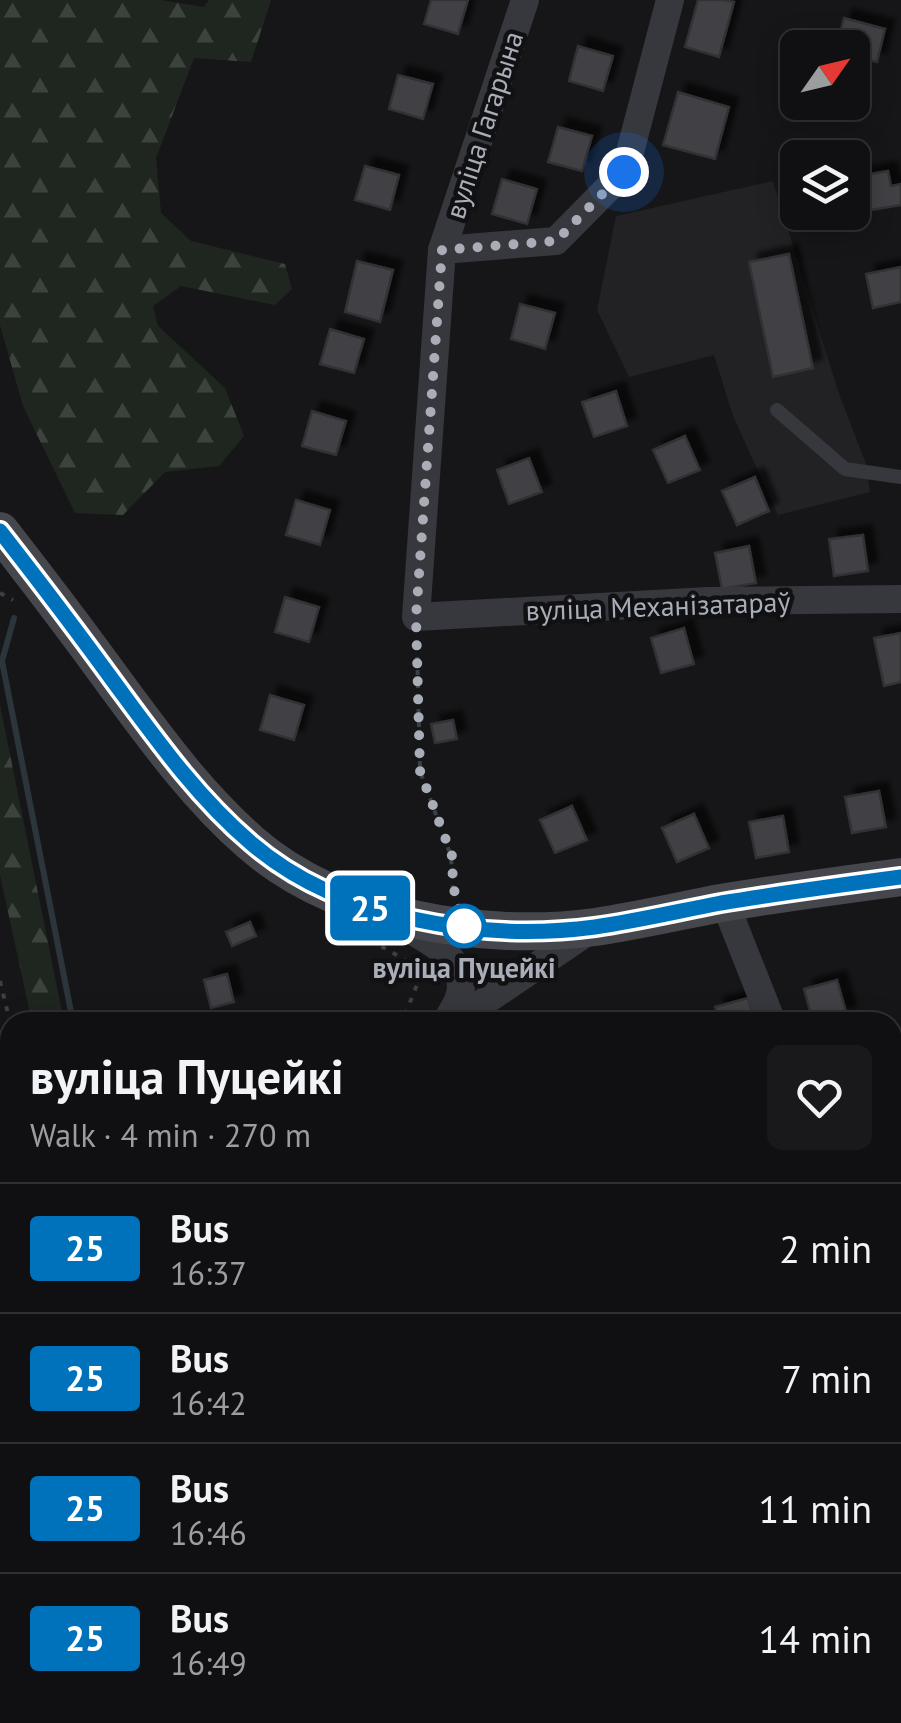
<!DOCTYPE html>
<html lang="en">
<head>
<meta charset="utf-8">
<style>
	body { margin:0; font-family:"PT Sans",sans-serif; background:#19191b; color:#f1f3f6; height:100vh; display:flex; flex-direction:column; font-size:38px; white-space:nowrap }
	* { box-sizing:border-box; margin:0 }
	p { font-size:32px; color:#9c9d9f }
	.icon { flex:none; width:55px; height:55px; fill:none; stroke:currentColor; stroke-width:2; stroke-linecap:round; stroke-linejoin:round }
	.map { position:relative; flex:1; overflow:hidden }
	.drawer { position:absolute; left:0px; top:1012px; width:902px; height:712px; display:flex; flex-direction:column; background:#101012; border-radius:30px 30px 0 0; box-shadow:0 5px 25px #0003,0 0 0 2px #303032 }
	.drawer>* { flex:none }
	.badge { padding:0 20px; border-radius:8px; font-size:35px; line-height:65px }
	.needle { width:65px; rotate:56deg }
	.buttons { position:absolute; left:780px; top:30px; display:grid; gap:20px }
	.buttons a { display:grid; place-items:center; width:90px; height:90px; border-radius:15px; background:#101012; box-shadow:0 5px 25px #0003,0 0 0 2px #303032; font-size:50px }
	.you { position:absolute; width:50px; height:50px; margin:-25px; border:8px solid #fff; border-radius:50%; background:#1a73e8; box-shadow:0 0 0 15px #1a73e833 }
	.map>.badge { position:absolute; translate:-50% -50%; box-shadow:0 0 0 5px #fff }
	.round { display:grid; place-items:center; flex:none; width:105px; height:105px; border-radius:15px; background:#19191b }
	.head { display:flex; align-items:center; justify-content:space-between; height:170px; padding:0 30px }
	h1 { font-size:48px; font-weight:800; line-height:75px }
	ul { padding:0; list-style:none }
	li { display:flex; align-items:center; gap:30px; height:130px; padding:0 30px; border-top:2px solid #303032 }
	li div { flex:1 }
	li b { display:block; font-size:38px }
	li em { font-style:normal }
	li .badge { min-width:110px; font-weight:700; text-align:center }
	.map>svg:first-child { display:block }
</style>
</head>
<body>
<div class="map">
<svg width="901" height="1723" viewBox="0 0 901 1723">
	<defs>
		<pattern id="forest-firs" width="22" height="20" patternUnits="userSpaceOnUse" patternTransform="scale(2.5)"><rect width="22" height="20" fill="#1e261f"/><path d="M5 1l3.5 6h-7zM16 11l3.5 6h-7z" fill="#3c433d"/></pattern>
		<filter id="shadow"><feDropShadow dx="9" dy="-9" stdDeviation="2.5" flood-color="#0009"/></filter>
	</defs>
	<rect width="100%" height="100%" fill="#161618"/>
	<path fill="#222225" d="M773,181L838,391L866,464L870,492L778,515L733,416L714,355L629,377L597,310L616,216Z"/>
	<g fill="url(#forest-firs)">
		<path d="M0,0H161L204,7L209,0H271L251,62L194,58L156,158L161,213L191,241L285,264L292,289L275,305L181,286L153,306L158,326L225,388L244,436L219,466L165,472L123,515L75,513L23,406L0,325Z"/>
		<path d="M0,705L64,1022H32L0,875Z"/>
	</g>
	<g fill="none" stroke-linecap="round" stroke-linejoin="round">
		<g stroke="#2c353c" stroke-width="6">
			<path d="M14,618L2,661L73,1022"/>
			<path d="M392,1715L403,1723"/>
		</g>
	</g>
	<g fill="#404145" stroke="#303034" stroke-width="2.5" filter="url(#shadow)">
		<path d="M431,0H468L458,34L424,24Z"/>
		<path d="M698,0H725L734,2L719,57L685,47Z"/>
		<path d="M844,18L885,29L877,62L852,55V48H836Z"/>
		<path d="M578,46L613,56L603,91L569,81Z"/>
		<path d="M398,75L433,84L423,119L389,109Z"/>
		<path d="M678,92L729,107L715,159L663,145Z"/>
		<path d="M558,127L592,136L582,171L548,162Z"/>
		<path d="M365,166L399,175L390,210L355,200Z"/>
		<path d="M888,171L891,186L901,184V205L859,212L853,177Z"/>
		<path d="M502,179L537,189L527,224L492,214Z"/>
		<path d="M789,254L813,368L773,377L749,262Z"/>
		<path d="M357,261L393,270L380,322L345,312Z"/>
		<path d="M901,267V302L873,308L866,274Z"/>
		<path d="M520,304L555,313L545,349L511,339Z"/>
		<path d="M330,329L364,339L354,373L320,364Z"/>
		<path d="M616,391L627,426L594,437L582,402Z"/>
		<path d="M312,411L346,421L336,455L302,446Z"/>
		<path d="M685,436L700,470L668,483L653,450Z"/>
		<path d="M529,458L542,492L509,504L497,470Z"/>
		<path d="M755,477L769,511L737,525L722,491Z"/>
		<path d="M296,500L330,510L320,545L286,535Z"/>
		<path d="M863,535L868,571L834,576L829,539Z"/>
		<path d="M749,546L756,583L722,589L715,553Z"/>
		<path d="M285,597L319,607L309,642L275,632Z"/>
		<path d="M684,628L694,664L661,673L651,638Z"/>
		<path d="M901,633V682L884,686L874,638Z"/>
		<path d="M270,695L304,705L294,740L260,730Z"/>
		<path d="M453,720L457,739L435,743L431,724Z"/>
		<path d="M879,791L886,827L852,833L845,797Z"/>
		<path d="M572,806L587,840L555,853L540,820Z"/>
		<path d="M694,814L709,848L677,862L662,828Z"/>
		<path d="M783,816L789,852L756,858L749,822Z"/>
		<path d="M250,922L256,936L232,946L226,932Z"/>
		<path d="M227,974L234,1002L211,1008L204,980Z"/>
		<path d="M837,980L847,1015L813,1022L804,989Z"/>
		<path d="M748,998L756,1022H719L715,1007Z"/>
		<path d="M7,1479L10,1483V1518L0,1508V1485Z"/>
	</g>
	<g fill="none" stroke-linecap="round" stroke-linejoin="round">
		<g stroke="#3d3f44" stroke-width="4" stroke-dasharray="5 8" stroke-linecap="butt">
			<path d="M0,593L13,600"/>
			<path d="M417,644L420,771L451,856L453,894H457"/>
			<path d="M370,940L423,970L402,1022"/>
			<path d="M0,981L10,1022"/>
			<path d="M0,1285L9,1283"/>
			<path d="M892,1566L901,1562"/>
			<path d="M598,1723L611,1715"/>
		</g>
		<path stroke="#37383d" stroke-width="14" d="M777,410L845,469L901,477"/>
		<g stroke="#37383d" stroke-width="28">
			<path d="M670,0L625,171L556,241L442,250L416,617L708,601L901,599"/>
			<path d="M442,250L525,0"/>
			<path d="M725,903L772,1022"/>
			<path d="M396,922C422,937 468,956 460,994C458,1004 451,1013 446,1022"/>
			<path d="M454,1022L593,928"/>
			<path d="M892,1398L901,1393"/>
		</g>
		<path stroke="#45474d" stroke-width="38" d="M0,531C39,581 77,631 114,682C156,739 198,797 251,843C338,919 483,942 595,927C637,921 679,911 721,903C781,893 841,885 901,877"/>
		<g stroke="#53555c" stroke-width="42">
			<path d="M0,1076L10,1117"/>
			<path d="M156,1715L158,1723"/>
		</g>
		<defs>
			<g id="rail">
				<path d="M892,1530L901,1526"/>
				<path d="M476,1723L491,1715"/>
				<path d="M507,1723L521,1715"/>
			</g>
		</defs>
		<use href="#rail" stroke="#4a4c52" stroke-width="10"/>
		<use href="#rail" stroke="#111113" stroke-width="6" stroke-dasharray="19" stroke-linecap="butt"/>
	</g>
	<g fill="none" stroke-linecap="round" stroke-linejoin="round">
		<defs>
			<path id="line" d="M0,531C39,581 77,631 114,682C156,739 197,797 251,843C339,919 482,942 595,927C637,921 679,911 721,903C781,893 841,885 901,877"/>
		</defs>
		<use href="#line" stroke="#fff" stroke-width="22"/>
		<use href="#line" stroke="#0072bc" stroke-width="15"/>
		<path stroke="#a8adb8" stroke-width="10" stroke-dasharray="0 18" d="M464,926L453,886L452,856L420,771L416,617L442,250L556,241L624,172"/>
	</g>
	<circle fill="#fff" stroke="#0072bc" stroke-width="5" cx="464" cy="926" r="20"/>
	<g text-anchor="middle" stroke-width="9" stroke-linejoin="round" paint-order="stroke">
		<g font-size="28" fill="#a8adb8" stroke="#111113">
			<text transform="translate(484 125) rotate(-72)" y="10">вуліца Гагарына</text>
			<text transform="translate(658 606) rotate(-2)" y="10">вуліца Механізатараў</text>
		</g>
		<g font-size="28" font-weight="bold" fill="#a8adb8" stroke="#111113">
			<text x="464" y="978">вуліца Пуцейкі</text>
		</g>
	</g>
</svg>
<div class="buttons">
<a><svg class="needle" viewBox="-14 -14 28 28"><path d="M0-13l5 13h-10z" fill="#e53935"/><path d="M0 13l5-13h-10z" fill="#9c9d9f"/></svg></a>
<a><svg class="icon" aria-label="layers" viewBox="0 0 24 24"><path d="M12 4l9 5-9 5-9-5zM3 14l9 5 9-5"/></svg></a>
</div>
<div class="you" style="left:624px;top:172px"></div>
<b class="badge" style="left:370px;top:908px;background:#0072bc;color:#fff">25</b>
<section class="drawer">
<div class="head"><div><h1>вуліца Пуцейкі</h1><p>Walk · 4 min · 270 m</p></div><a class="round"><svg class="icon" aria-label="heart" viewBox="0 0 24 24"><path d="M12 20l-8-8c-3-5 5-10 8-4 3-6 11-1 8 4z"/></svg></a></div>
<ul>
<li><span class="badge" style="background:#0072bc;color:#fff">25</span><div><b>Bus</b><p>16:37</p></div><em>2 min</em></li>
<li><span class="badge" style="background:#0072bc;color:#fff">25</span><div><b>Bus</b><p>16:42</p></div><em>7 min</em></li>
<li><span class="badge" style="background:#0072bc;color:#fff">25</span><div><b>Bus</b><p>16:46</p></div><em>11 min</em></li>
<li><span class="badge" style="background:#0072bc;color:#fff">25</span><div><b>Bus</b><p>16:49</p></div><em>14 min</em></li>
</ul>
</section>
</div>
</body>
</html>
